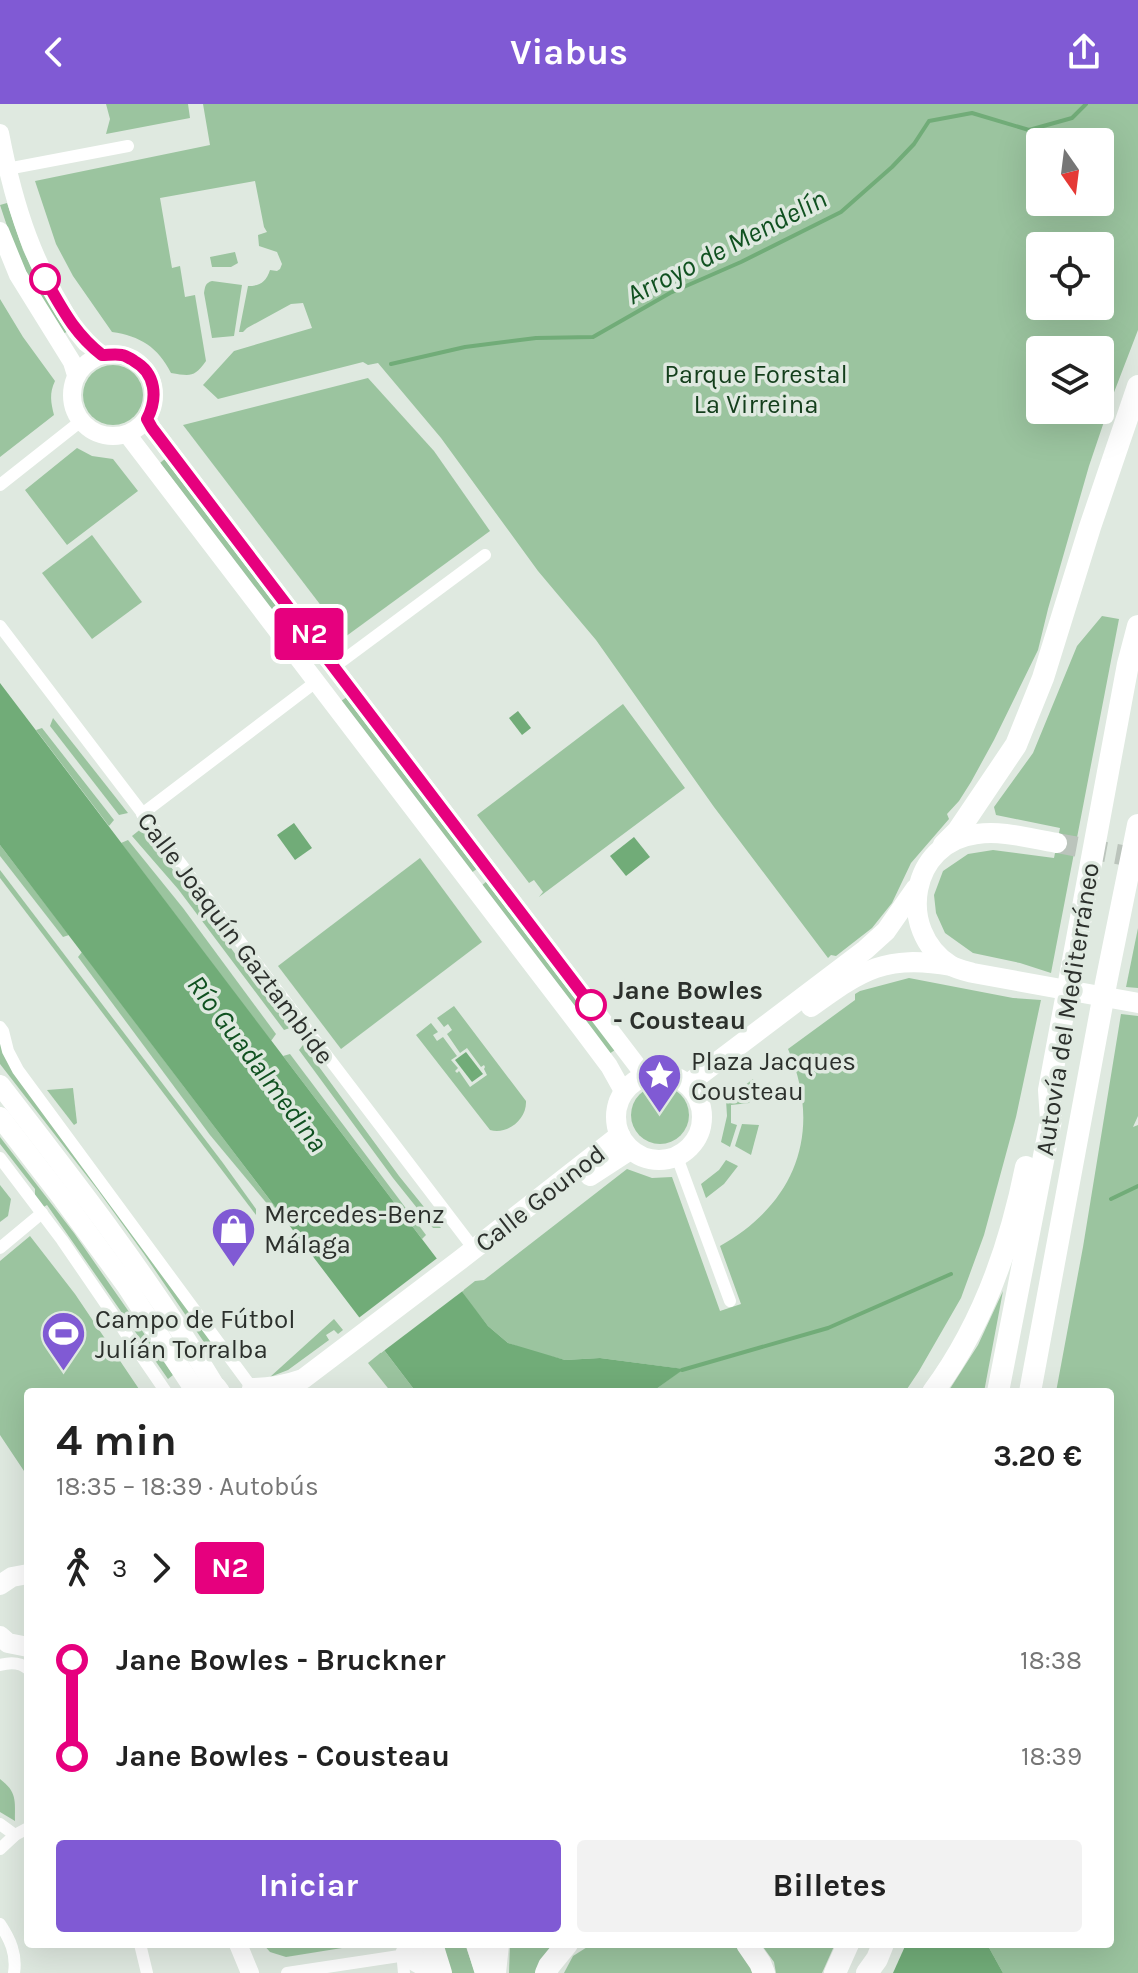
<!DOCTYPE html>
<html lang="es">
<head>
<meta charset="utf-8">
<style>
	body { margin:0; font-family:Karla,sans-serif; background:#f2f2f2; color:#222; height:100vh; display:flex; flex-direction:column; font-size:30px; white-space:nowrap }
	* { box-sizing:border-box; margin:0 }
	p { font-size:26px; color:#767676 }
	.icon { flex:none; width:44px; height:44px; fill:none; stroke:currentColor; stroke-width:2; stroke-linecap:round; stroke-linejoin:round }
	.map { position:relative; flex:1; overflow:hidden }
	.panel { position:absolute; left:24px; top:1284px; width:1090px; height:560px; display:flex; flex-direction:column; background:#fff; border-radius:8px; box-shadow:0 8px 32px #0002 }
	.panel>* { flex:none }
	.badge { padding:0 16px; border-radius:6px; font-size:28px; line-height:52px }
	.needle { width:52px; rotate:166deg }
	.tools { position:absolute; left:1026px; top:24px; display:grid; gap:16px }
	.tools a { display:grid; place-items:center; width:88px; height:88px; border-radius:8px; background:#fff; box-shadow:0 8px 32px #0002; font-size:40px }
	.map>.badge { position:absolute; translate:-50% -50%; box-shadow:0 0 0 4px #fff }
	.legs { display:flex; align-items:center; gap:12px; height:88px; padding:0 32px; font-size:26px }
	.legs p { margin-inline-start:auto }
	.summary { display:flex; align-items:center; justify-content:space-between; height:136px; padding:0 32px }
	h1 { font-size:44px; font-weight:700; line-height:60px }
	.action { display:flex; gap:16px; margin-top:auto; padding:16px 32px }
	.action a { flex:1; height:92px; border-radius:8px; background:#805ad4; color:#fff; font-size:32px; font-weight:700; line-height:92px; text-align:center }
	.action a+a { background:#f2f2f2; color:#222 }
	ul { padding:0 32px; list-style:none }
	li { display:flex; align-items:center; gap:28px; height:96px; font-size:30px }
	li i { display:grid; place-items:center; width:12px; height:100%; margin:0 10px; background:currentColor }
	li i::after { content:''; width:20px; height:20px; margin:-10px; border:6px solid; border-radius:50%; background:#fff }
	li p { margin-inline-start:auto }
	li:first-child i { background:linear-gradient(#0000 50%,currentColor 0) }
	li:last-child i { background:linear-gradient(currentColor 50%,#0000 0) }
	header { display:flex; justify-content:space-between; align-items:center; height:104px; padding:0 32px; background:#805ad4; color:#fff; font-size:36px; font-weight:700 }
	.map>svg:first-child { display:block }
</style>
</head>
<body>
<header><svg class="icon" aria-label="back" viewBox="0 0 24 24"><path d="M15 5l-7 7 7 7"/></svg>Viabus<svg class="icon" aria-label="share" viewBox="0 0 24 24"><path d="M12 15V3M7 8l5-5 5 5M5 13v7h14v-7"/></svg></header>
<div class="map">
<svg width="1138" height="1869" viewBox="0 0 1138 1869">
	<rect width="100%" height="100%" fill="#dfe9e0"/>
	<g fill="#9bc49f" fill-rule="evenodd">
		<path d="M106,0H188L190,14L106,30L110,15Z"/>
		<path d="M203,0H1138V226L1113,291L1089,362L1048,505L1038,546L994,636L971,678L959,697L947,710L949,715L911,759L892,799L872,824L836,852L831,851L828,854L714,703L596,536L538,467L441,334L378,259L368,261L363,258L218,295L203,281L234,247L312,224L303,199L291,200L247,224L243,228H239L248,182C260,182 266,178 270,166L277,167L280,165L282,160L277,148L259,142L258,131L267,128L264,123L255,77L160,94L172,164L180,162L185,193L195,191L206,257C194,274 190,272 171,269C158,243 140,232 112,228L73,172L56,140L35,77L210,41ZM1040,38H1100V98H1040ZM1040,142H1100V202H1040ZM1100,246V306H1040V246Z"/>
		<path d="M7,99L23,146L36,174L70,226L63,230L30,177L9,128L0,101Z"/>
		<path d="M235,148L238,159L231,163H212L210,153Z"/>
		<path d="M212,177L242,181L234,232L212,234L204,189C205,183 205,179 212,177Z"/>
		<path d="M0,195L23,233L55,277C49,289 51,299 54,311L0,353Z"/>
		<circle cx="113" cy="291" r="30"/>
		<path d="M368,274L434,347L490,427L345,533L183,321Z"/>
		<path d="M77,344L92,352L113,355L138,387L67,441L25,386Z"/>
		<path d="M166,354L307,541L301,546L160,359Z"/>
		<path d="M92,431L142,498L92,535L42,469Z"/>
		<path d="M1102,512L1119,515L1051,869L1020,859L973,849L945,829L936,809L934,791L943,767L968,750L993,746L1054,754L1060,724L996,711L994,703L1033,649L1077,542Z"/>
		<path d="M347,593L477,765L471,769L341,597Z"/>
		<path d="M623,600L685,684L539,793L543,788L534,776L529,779L477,711Z"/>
		<path d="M53,614L128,709L119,711L50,622Z"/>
		<path d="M42,624L114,716L109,722L36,626Z"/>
		<path d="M142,724L290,924L284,926L178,785L132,732Z"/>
		<path d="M128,736L183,804L276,930L271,937L121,739Z"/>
		<path d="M0,741L69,831L63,833L0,752Z"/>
		<path d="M420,754L482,838L341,945L278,862Z"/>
		<path d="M0,766L223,1059L256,1105V1111L0,774Z"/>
		<path d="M487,777L615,946L609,950L481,782Z"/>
		<path d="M1138,824V884L1126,883Z"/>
		<path d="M82,848L276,1104L269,1102L210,1031L78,853Z"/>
		<path d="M909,874L1013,894L1041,896L1016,1013L984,1131L961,1194L919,1267L905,1288H652L683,1265L600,1254L565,1256L530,1247L508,1239L488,1222L461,1188L475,1177L484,1176L627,1065L652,1074L672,1073L720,1207L741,1200L720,1142C797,1099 823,1026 788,945L855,896V890L860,887Z"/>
		<path d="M454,902L526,997C527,1016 507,1031 490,1026L416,931L431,919L438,928L433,931L437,937L443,933L457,952L451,956L458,964L455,967L457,969L459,967L470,983L487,971L484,965L485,963L484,961L481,963L467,944L460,949L447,930L452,926L448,920L444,923L437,914Z"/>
		<path d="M1121,910L1138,912V1012L1133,1023L1138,1021V1869H1003L987,1840H1110V1288H1056L1083,1143Z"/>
		<path d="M0,939L217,1243L210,1247L144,1150L97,1085L0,960Z"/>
		<path d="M303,941L399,1072L441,1124H433L393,1074L299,946Z"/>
		<path d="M290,950L426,1131L422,1135L283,952Z"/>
		<path d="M753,975L758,993L752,994L749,999L731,1001V1019L737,1021L730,1043L721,1038L727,1012L726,996Z"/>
		<circle cx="660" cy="1011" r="29"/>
		<path d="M73,984L77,1019L74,1021L47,986Z"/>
		<path d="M742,1020L759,1021L751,1051L735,1042Z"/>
		<path d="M0,1033L74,1129L173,1271L168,1275L47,1101L42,1104L35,1092V1085L0,1040Z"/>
		<path d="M726,1056L738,1062L724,1080L706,1094L701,1080L719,1066Z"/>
		<path d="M0,1081L11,1095L8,1112L0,1118Z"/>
		<path d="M30,1132L75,1190L141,1288H28V1373L0,1331V1157Z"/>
		<path d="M1003,1187L984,1288H948L978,1241Z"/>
		<path d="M334,1215L343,1226L338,1230L334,1226L326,1231L329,1236L288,1266L270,1273Z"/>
		<path d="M384,1246L416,1288H391L368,1259Z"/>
		<path d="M0,1675C17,1688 15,1696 15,1717L0,1708Z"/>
		<path d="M263,1840H367L286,1853L270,1848Z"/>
		<path d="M443,1840H465L475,1869H451Z"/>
		<path d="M510,1840H554L539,1869H509Z"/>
		<path d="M592,1840H734L751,1860L754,1869H564L573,1852Z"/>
		<path d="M761,1840H835L822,1869H776L774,1858Z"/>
	</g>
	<g fill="#71ac78">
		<path d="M0,579L488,1222L508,1239L565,1256L600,1254L684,1265L652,1288H416L0,741Z"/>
		<path d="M518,607L531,624L522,631L509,614Z"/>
		<path d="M294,719L312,744L295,756L277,731Z"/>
		<path d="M634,733L650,753L626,772L610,752Z"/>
		<path d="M466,948L483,970L472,978L455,956Z"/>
		<path d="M836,1840H987L1003,1869H847Z"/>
	</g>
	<g fill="#dfe9e0">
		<path d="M440,1152L464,1186L381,1249L356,1216Z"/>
		<path d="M835,1840H906L893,1869H842L833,1844Z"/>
	</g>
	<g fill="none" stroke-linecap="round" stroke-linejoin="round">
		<g stroke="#71ac78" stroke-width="4">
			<path d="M391,260L465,243L536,234L593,233L670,189L741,158L841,108L892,63L914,40L929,17L972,9L1029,26L1072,14L1086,0"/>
			<path d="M1111,1095L1138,1082"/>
			<path d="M682,1266L828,1224L951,1170"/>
		</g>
		<path stroke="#bbc4bc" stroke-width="20" stroke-dasharray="20 10" stroke-linecap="butt" d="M1057,739L1138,754"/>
		<g stroke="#fff" stroke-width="12">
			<path d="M7,65L128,42"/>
			<path d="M0,381L81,317"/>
			<path d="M0,522L474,1145"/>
			<path d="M334,563L485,451"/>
			<path d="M142,710L317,577"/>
			<path d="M0,923L3,927L8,947L18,966L252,1284"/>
			<path d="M677,1053L730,1197"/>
			<path d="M0,1054L62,1136L166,1288"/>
			<path d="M0,1144L42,1109"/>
			<path d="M0,1561C11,1558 20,1558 28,1565"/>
			<path d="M0,1720L15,1731"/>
			<path d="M0,1745L15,1731L28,1724"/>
			<path d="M0,1820C10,1835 17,1850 14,1869"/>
			<path d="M140,1840L147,1869"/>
			<path d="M402,1847L404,1869"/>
			<path d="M287,1869L406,1851"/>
		</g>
		<g stroke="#fff" stroke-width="18">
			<path d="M0,29C15,107 34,162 77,228L85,238L102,251"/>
			<path d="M0,127L18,171L72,258L76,271"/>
			<circle cx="113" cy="291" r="41"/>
			<path d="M147,315L152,324L645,972"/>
			<path d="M127,330L582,926L609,962L624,989"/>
			<path d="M238,1840L250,1869"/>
		</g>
		<g stroke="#fff" stroke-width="20">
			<path d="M1057,739C1031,735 1003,726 977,730C910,738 896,826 950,861C956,865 966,867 973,869L1138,899"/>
			<path d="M811,903C862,866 886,850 951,862"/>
			<circle cx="659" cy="1013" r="43"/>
			<path d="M688,980L865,846L886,827L916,784"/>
			<path d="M0,981C76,1079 152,1177 216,1284"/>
			<path d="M0,1013L63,1095L126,1181L196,1288"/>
			<path d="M590,1072L630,1046"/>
			<path d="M252,1284C270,1284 286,1281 303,1275L460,1156L620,1031"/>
			<path d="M0,1481L12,1473L28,1470"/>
			<path d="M0,1532L8,1539L28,1543"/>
		</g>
		<g stroke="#fff" stroke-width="22">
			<path d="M944,741L958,727L1016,641L1043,574L1090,423L1138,282"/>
			<path d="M216,1284L219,1288"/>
			<path d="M933,1288C982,1222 1010,1143 1026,1063"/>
			<path d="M998,1288L1051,1016L1049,986L1128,560L1138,522"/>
			<path d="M1030,1288L1106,879L1138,721"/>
			<path d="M415,1840L406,1851L427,1863L432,1869"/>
			<path d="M432,1840L441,1869"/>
			<path d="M477,1840L486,1869"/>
			<path d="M747,1840L760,1859L764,1869"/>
			<path d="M495,1869L498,1840"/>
			<path d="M546,1869L549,1862L567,1840"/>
			<path d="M835,1869L848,1840"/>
			<path d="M867,1869L877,1855L883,1840"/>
		</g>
	</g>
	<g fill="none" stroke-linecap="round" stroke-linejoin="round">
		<defs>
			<path id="line-1" d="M45,175C63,206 74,229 102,251C108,251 116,250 122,251C124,251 133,256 134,257C156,269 158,294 147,315L152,324L591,901"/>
		</defs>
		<use href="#line-1" stroke="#fff" stroke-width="18"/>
		<use href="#line-1" stroke="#e6007e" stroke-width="12"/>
	</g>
	<defs>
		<symbol id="sight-pin" viewBox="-11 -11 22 30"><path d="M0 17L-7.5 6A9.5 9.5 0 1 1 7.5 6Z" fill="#805ad4" stroke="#dfe9e0"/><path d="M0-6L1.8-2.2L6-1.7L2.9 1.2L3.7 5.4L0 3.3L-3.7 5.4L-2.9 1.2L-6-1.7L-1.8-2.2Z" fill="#fff"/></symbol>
		<symbol id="shop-pin" viewBox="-11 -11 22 30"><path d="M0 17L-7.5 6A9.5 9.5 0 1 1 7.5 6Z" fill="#805ad4" stroke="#dfe9e0"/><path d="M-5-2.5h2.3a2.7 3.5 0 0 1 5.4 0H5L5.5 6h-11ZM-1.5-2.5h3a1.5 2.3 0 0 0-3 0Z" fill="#fff"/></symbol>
		<symbol id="stadium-pin" viewBox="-11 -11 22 30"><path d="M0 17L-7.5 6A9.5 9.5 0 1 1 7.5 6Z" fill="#805ad4" stroke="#dfe9e0"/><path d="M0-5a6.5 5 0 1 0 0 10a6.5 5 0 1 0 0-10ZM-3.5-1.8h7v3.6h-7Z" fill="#fff"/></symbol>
	</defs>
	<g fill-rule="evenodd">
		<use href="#sight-pin" x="634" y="946" width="51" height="69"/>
		<use href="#shop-pin" x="208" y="1100" width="51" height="69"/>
		<use href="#stadium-pin" x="38" y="1204" width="51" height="69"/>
	</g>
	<g fill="#fff" stroke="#e6007e" stroke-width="4">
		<circle cx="45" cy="175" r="14"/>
		<circle cx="591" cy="901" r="14"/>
	</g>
	<g text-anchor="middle" stroke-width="7" stroke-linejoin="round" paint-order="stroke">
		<g font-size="26" fill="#133e1b" stroke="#dfe9e0">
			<text x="756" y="279">Parque Forestal<tspan x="756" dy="30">La Virreina</tspan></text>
		</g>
		<g font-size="26" fill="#2c302c" stroke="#dfe9e0">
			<text transform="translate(236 834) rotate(53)" y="9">Calle Joaquín Gaztambide</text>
			<text transform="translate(1067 905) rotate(-81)" y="9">Autovía del Mediterráneo</text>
			<text transform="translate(540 1094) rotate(-38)" y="9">Calle Gounod</text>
		</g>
		<g font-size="26" font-weight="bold" fill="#2c302c" stroke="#dfe9e0" text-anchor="start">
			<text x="613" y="895">Jane Bowles<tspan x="613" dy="30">- Cousteau</tspan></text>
		</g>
		<g font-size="26" fill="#2c302c" stroke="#dfe9e0" text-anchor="start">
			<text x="691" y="966">Plaza Jacques<tspan x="691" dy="30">Cousteau</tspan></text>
			<text x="264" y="1119">Mercedes-Benz<tspan x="264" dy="30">Málaga</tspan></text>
			<text x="95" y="1224">Campo de Fútbol<tspan x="95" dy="30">Julíán Torralba</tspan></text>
		</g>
		<g font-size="28" font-style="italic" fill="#105120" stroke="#dfe9e0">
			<text transform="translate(726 142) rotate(-27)" y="10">Arroyo de Mendelín</text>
			<text transform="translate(258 959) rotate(53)" y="10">Río Guadalmedina</text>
		</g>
	</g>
</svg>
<div class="tools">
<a><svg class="needle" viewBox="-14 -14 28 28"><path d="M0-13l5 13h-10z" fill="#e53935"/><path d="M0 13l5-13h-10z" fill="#767676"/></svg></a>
<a><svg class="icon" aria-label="locate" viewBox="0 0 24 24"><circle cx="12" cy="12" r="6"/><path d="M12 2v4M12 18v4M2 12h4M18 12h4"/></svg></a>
<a><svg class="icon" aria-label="layers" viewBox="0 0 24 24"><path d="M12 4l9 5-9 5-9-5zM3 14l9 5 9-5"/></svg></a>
</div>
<b class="badge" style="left:309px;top:530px;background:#e6007e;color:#fff">N2</b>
<section class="panel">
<div class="summary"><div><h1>4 min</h1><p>18:35 – 18:39 · Autobús</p></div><b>3.20 €</b></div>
<div class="legs"><svg class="icon" aria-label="walk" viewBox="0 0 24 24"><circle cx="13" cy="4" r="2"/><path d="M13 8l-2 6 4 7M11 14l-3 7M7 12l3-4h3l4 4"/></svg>3<svg class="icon" aria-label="forward" viewBox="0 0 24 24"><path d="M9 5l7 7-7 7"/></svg><b class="badge" style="background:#e6007e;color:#fff">N2</b></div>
<ul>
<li><i style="color:#e6007e"></i><b>Jane Bowles - Bruckner</b><p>18:38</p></li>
<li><i style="color:#e6007e"></i><b>Jane Bowles - Cousteau</b><p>18:39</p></li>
</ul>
<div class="action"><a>Iniciar</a><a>Billetes</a></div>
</section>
</div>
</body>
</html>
